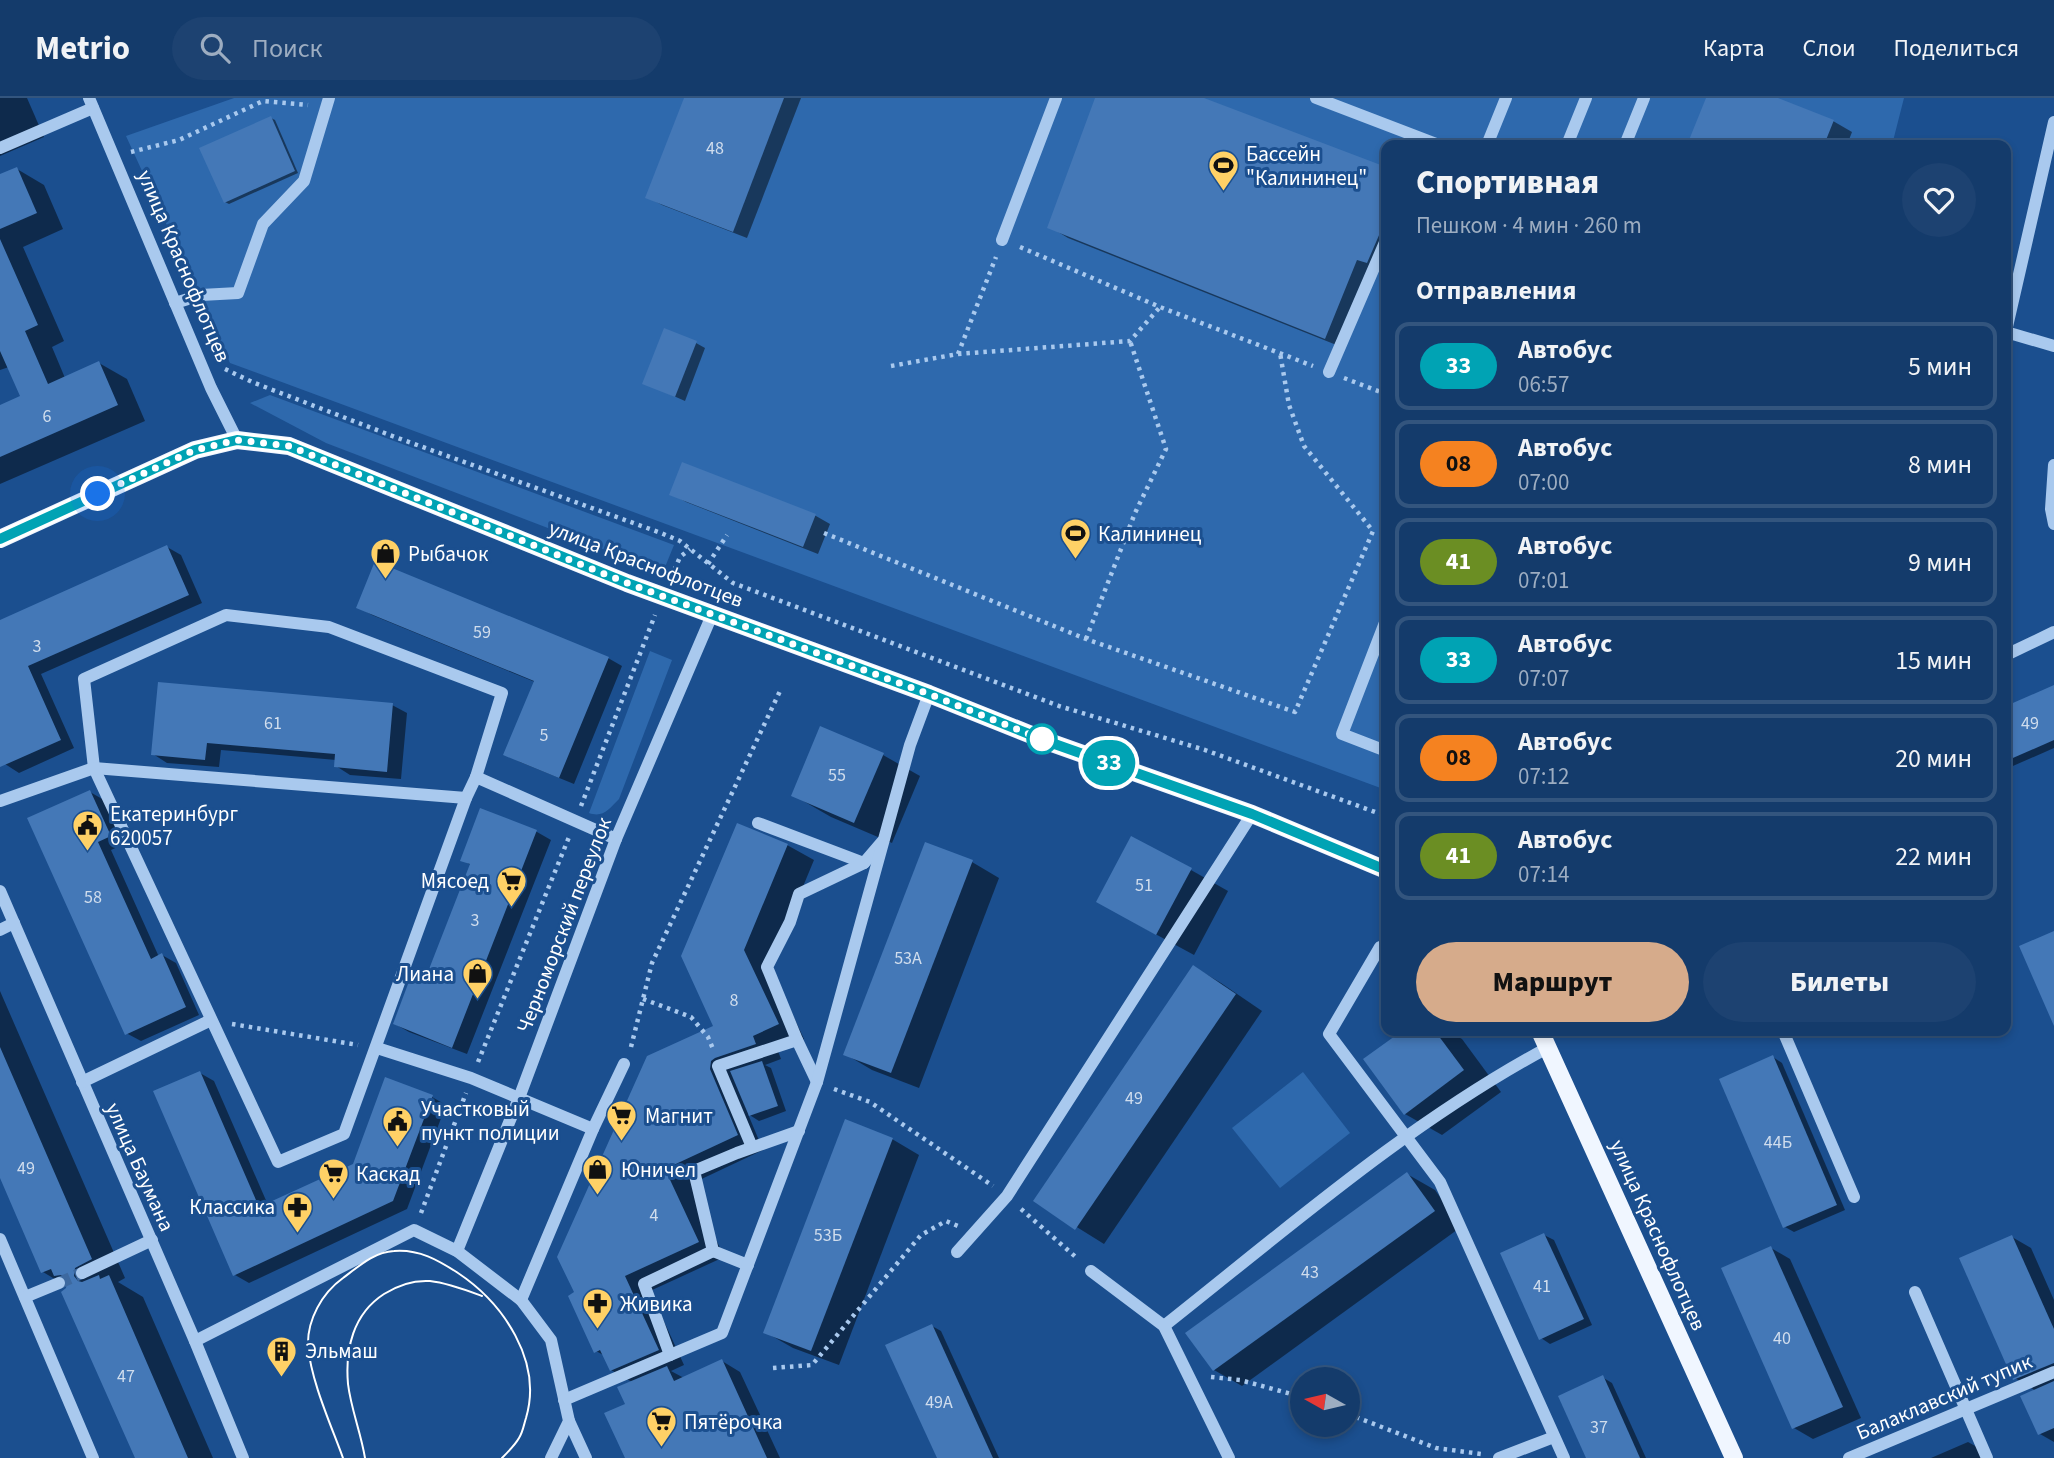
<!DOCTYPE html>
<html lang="ru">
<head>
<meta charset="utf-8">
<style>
	body { margin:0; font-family:"Source Sans 3",sans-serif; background:#1d4271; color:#f1f3f6; height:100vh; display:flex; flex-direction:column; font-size:26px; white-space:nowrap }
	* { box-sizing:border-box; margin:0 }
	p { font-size:23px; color:#9dadc1 }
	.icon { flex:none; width:38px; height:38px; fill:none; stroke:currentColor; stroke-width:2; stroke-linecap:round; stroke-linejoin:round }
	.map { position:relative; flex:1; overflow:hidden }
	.side { position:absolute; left:1381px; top:42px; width:630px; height:896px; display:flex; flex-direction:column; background:#143b6b; border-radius:14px; box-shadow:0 4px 10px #0003,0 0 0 2px #33557e }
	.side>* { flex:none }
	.badge { padding:0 14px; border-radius:23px; font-size:24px; line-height:46px }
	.needle { width:46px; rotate:278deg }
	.controls { position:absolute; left:1290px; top:1269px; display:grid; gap:14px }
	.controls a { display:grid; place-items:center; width:70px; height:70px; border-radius:50%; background:#143b6b; box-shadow:0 4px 10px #0003,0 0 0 2px #33557e; font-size:35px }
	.you { position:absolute; width:35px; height:35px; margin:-18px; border:5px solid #fff; border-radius:50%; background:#1a73e8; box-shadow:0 0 0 10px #1a73e833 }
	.map>.badge { position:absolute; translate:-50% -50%; box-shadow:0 0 0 4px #fff }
	h2 { padding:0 35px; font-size:26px; line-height:63px }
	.round { display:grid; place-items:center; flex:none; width:74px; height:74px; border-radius:37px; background:#1d4271 }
	.summary { display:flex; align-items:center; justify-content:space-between; height:119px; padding:0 35px }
	h1 { font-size:33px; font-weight:800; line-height:52px }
	.cta { display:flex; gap:14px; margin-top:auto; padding:14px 35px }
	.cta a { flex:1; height:80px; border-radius:42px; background:#d6ab8b; color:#111; font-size:28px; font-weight:800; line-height:80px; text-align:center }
	.cta a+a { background:#1d4271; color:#f1f3f6 }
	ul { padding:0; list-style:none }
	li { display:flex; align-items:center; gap:21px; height:88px; margin:0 14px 10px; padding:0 21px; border:4px solid #33557e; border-radius:14px }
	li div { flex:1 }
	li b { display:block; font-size:26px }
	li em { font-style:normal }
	li .badge { min-width:77px; font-weight:700; text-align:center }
	header { display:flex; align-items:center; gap:42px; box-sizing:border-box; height:98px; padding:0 35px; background:#143b6b; border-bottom:2px solid #33557e }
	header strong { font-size:33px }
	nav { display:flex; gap:38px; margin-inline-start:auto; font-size:24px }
	.search { width:490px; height:63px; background:#1d4271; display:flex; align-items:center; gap:18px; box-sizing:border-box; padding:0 24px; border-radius:38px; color:#9dadc1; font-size:26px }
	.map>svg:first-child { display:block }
</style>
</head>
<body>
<header>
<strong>Metrio</strong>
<div class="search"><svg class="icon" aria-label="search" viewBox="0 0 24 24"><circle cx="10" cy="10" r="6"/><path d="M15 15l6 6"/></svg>Поиск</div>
<nav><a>Карта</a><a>Слои</a><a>Поделиться</a></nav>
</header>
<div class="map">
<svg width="2054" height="1360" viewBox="0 0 2054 1360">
	<rect width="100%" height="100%" fill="#1b4f8f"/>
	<g fill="#2e69ad">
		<path d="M234,0H1904L1892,47H1386V692L230,265L126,38Z"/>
		<path d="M270,297L674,447L663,474L326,345L250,305Z"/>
		<path d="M650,553L672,562L619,701C609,711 603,720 589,715Z"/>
		<path d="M1303,974L1350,1035L1280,1090L1232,1030Z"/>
	</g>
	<g fill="#0007">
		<path d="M0,0H27L44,39L0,58Z"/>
		<path d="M685,0H801L747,140L662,107L647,99Z"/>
		<path d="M1097,0H1199L1386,71V174L1376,171L1344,250L1068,140L1050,129Z"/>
		<path d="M1708,0H1774L1833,23L1852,34L1847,47H1689Z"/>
		<path d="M271,20L275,22L298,75L229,106L225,104Z"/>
		<path d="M17,71L44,87L63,131L23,149L64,243L52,249L65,280L99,265L127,281L145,323L0,386V309L22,299L9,269L0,272V78Z"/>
		<path d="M696,245L705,250L685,303L644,285Z"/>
		<path d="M683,366L816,418L830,426L818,456L686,404L672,396Z"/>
		<path d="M167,449L181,457L202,505L41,576L74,650L19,675L5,666L0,656V524Z"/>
		<path d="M358,509L608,560L622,568L574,686L520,664L506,656L535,584L372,517Z"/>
		<path d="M159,586L392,607L407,615L401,681L350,677L336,668V662L221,652L219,669L167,665L153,656Z"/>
		<path d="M2054,589V650L2006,671V610Z"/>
		<path d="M883,657L920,678L892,745L831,719L793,697Z"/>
		<path d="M90,694L104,702L124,746L111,752L159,859L162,857L176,865L199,917L141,943L126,935Z"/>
		<path d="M481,712L537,734L551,742L467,956L409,934L395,926L425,886L471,767L462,762Z"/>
		<path d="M787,747L814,762L770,868L804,941L778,953L781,961L765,967L771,970L786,1013L759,1023L748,1016L763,1052L691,1086L724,1159L650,1193L684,1267L671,1273L684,1280L722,1263L740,1274L780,1360H627V1307L632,1284L611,1272L605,1258L596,1253L577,1195L715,929L682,858Z"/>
		<path d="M972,764L999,780L919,990L872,972L845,956Z"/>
		<path d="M1191,772L1228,793L1194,857L1135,825Z"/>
		<path d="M1194,869L1221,885L1262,913L1104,1146L1035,1103Z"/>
		<path d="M0,893L125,1180L118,1184L143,1199L213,1360H137L68,1189L43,1174L0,1075Z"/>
		<path d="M1405,933H1448L1462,941L1501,994L1442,1037L1405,1016L1365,962Z"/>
		<path d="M1773,959L1782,965L1845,1112L1794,1134L1785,1129Z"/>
		<path d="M200,975L214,983L268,1107L354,1067L432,999L446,1007L407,1111L249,1185L235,1177Z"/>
		<path d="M892,1041L919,1057L839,1267L793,1250L765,1234Z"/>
		<path d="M1407,1076L1435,1092L1461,1129L1242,1288L1214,1272Z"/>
		<path d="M1544,1137L1554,1142L1592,1227L1550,1246L1541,1240Z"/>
		<path d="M2012,1139L2031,1150L2054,1202V1344L2040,1336L2036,1293L2015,1280Z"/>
		<path d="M1771,1150L1790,1161L1861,1320L1813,1341L1794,1330Z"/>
		<path d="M932,1228L941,1233L999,1360H939Z"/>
		<path d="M1602,1279L1612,1285L1646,1360H1587Z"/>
		<path d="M1968,1344L1977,1349L1982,1360H1931Z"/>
	</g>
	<g fill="#4478b7">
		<path d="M684,0H784L733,134L645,100Z"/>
		<path d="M1095,0H1204L1386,69V121L1367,165L1357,162L1325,241L1047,130Z"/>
		<path d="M1706,0H1778L1834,22L1824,47H1687Z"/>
		<path d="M271,18L295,73L224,105L199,50Z"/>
		<path d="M17,69L37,115L0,131V76Z"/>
		<path d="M0,141L38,227L25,233L48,286L99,263L118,307L0,359V307L20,298L0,253Z"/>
		<path d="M664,230L697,243L675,299L642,286Z"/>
		<path d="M682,364L816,416L803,449L669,397Z"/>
		<path d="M167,447L189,497L28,568L61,642L0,669V522Z"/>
		<path d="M375,463L609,559L559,680L503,657L534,583L356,510Z"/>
		<path d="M158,584L393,605L387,674L334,669L335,656L207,645L205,662L151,657Z"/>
		<path d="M2054,587V642L2006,663V608Z"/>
		<path d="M820,628L884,655L854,725L791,698Z"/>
		<path d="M90,692L111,738L98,744L151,861L162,855L186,909L125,937L27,720Z"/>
		<path d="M480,710L537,732L452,950L393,926L411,878L424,884L470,766L460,763Z"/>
		<path d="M737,725L788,746L744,852L779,926L753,938L756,946L715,960L711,963L710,971L738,1037L665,1071L699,1144L625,1178L659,1252L610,1273L600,1252L594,1255L568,1198L574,1194L557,1159L647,958L713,928L681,858Z"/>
		<path d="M1131,738L1192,770L1156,837L1096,804Z"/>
		<path d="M925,744L973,762L891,975L843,957Z"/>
		<path d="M2054,833V928L2019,848Z"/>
		<path d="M1193,867L1236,896L1075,1132L1033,1103Z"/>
		<path d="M1402,933H1435L1464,972L1404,1017L1363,961Z"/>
		<path d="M0,949L92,1161L75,1170L74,1178L78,1183L82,1184L99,1177L100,1181L109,1177L188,1360H135L61,1194L66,1190L67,1181L61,1177L54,1178L51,1171L41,1175L0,1080Z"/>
		<path d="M1773,957L1837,1107L1783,1130L1719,981Z"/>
		<path d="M762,963L778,1008L749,1018L730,973Z"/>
		<path d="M200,973L259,1109L353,1066L385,979L433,997L393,1103L233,1178L153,993Z"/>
		<path d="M845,1021L893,1040L811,1253L763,1235Z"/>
		<path d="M1407,1074L1435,1113L1213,1273L1185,1235Z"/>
		<path d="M1544,1135L1584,1221L1539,1242L1500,1155Z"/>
		<path d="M2012,1137L2054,1231V1265L2013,1282L1959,1160Z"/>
		<path d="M1771,1148L1843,1309L1792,1331L1721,1170Z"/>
		<path d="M932,1226L993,1360H937L885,1247Z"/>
		<path d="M722,1261L767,1360H625L604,1315L625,1306L617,1289L667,1268L674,1283Z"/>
		<path d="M1603,1277L1640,1360H1586L1558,1298Z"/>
		<path d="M2054,1283V1330L2038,1337L2020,1298Z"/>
	</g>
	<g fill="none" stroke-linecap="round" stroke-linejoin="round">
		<path stroke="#3d69a0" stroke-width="12" stroke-dasharray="12 6" stroke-linecap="butt" d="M59,1185L82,1175"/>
		<g stroke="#a9c9ee" stroke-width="4.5" stroke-dasharray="3.5 5" stroke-linecap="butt">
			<path d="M131,54L179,42L263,3L308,7"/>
			<path d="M1020,149L1160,209L1313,268"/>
			<path d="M958,256L996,159"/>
			<path d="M891,268L958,256L1130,243L1160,209"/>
			<path d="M225,271L252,284L395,339L661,435L680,443L733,485L1059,608L1205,652L1386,718"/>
			<path d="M1344,280L1386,296"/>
			<path d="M824,435L1086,541L1295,614L1373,433L1304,348L1289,307L1280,255"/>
			<path d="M708,466L727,437"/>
			<path d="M671,480L680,459L690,451"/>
			<path d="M1086,541L1135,415L1166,351L1130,243"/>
			<path d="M581,708L655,517"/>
			<path d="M643,901L691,919L708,939L713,951"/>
			<path d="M232,926L358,947"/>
			<path d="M631,949L652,865L780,593"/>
			<path d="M478,964L569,739"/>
			<path d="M834,991L870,1004L993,1088"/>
			<path d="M1021,1111L1078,1161"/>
			<path d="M421,1115L466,995"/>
			<path d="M773,1270L812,1267L921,1137L946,1123L958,1128"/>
			<path d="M1211,1279L1240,1282L1302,1299"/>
			<path d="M1348,1316L1436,1350L1481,1356"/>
		</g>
		<g stroke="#a9c9ee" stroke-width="12">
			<path d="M89,0L211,290L237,342"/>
			<path d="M1316,0L1439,47"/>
			<path d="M1487,47L1506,0"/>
			<path d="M1567,47L1586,0"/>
			<path d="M1625,47L1644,0"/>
			<path d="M0,50L93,10"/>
			<path d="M1002,142L1056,0"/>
			<path d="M175,205L201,197L238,195L263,126L304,83L329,0"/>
			<path d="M2006,233L2054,24"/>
			<path d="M2006,234L2054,248"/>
			<path d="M1329,274L1386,142"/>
			<path d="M2054,367L2051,411L2054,426"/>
			<path d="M226,517L329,529L502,595L476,679L466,700L344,1036L278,1064L94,670L84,581Z"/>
			<path d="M1386,522L1342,636L1386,653"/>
			<path d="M2006,557L2054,534"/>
			<path d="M476,679L616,741"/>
			<path d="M0,703L94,670L466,700"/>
			<path d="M758,725L864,765"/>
			<path d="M0,793L195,1243L243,1360"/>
			<path d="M0,832L14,825"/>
			<path d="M1380,849L1329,936L1440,1084L1564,1360"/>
			<path d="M1783,933L1854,1099"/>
			<path d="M377,950L471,980L593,1031"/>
			<path d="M82,984L211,922"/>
			<path d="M817,984L797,942L767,869L790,824L799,796L864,765L882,744"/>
			<path d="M752,1049L718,968L797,942"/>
			<path d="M0,1141L93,1360"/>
			<path d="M457,1153L519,1000L616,741L712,517"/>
			<path d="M957,1154L1007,1098L1252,716"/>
			<path d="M748,1167L713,1153L694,1073L737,1055L799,1033"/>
			<path d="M1091,1173L1164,1228L1229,1360"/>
			<path d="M82,1175L152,1142"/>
			<path d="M1915,1194L1987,1360"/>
			<path d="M25,1199L59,1185"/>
			<path d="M521,1202L593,1031L624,966"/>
			<path d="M1164,1228C1288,1130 1409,1024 1549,949"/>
			<path d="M195,1243L414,1132L457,1153L521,1202L551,1242L569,1323L551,1360"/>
			<path d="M670,1257L644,1186L713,1153"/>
			<path d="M564,1302L722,1235L817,984L910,647L929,596"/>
			<path d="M569,1323L586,1360"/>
			<path d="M1499,1360L1554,1339"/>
			<path d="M1849,1360L2054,1274"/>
		</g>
		<g stroke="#f0f6ff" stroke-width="18">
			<path d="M0,441L195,352L237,342L289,348L627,485L929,596L1049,644L1252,716L1386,772"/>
			<path d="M1540,933L1734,1360"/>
		</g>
		<g stroke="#fff" stroke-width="2">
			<path d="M343,1360C331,1327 311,1283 308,1248C307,1222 322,1195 343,1180C359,1168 374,1154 394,1153C419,1151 438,1162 458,1175C503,1205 543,1263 526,1320C524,1326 523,1334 519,1340C515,1347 508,1354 502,1360"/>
			<path d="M365,1360C361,1335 351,1311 348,1286C345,1251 353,1216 384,1196C398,1187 413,1182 430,1183C448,1185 466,1192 482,1198"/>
		</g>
	</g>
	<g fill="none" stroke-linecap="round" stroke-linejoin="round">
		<defs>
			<path id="line" d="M0,441L195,352L237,342L289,348L627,485L929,596L1049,644L1252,716L1386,772"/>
		</defs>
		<use href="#line" stroke="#fff" stroke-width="16"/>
		<use href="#line" stroke="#00a3b4" stroke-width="10"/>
		<path stroke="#fff" stroke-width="7" stroke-dasharray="0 12.6" d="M98,396L195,352L237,342L289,348L627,485L929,596L1049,644L1042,641"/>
	</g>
	<defs>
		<symbol id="stadium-pin" viewBox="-11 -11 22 30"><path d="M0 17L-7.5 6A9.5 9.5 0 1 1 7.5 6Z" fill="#ffd166" stroke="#1b4f8f"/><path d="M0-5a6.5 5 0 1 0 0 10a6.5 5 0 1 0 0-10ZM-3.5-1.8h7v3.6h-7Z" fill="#111"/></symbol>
		<symbol id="shop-pin" viewBox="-11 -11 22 30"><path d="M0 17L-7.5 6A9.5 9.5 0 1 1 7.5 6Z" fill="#ffd166" stroke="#1b4f8f"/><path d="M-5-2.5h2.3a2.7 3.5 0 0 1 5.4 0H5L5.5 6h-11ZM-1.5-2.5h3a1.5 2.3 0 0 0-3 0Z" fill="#111"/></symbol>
		<symbol id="civic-pin" viewBox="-11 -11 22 30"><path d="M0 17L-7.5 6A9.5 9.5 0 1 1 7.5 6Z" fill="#ffd166" stroke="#1b4f8f"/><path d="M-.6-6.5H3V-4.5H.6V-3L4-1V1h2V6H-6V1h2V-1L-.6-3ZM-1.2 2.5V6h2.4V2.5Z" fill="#111"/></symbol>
		<symbol id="supermarket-pin" viewBox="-11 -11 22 30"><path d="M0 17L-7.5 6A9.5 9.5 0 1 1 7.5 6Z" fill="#ffd166" stroke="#1b4f8f"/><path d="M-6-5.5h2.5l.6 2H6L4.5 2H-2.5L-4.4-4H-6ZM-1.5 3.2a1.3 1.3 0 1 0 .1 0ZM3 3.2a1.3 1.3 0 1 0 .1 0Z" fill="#111"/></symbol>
		<symbol id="pharmacy-pin" viewBox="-11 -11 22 30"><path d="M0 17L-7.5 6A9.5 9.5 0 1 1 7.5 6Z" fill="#ffd166" stroke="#1b4f8f"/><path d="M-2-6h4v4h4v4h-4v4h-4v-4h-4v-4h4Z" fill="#111"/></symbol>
		<symbol id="building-pin" viewBox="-11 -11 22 30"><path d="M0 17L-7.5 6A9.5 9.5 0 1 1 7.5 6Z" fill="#ffd166" stroke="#1b4f8f"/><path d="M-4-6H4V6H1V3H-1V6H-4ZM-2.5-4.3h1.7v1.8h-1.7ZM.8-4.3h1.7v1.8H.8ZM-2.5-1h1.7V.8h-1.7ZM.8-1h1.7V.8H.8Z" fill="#111"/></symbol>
	</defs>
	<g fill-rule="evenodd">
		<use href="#stadium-pin" x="1206" y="50" width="35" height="47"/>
		<use href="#stadium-pin" x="1058" y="418" width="35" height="47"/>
		<use href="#shop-pin" x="368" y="438" width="35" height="47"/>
		<use href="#civic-pin" x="70" y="710" width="35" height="47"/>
		<use href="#supermarket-pin" x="494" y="766" width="35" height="47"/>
		<use href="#shop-pin" x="460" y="858" width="35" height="47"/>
		<use href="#supermarket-pin" x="604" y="1000" width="35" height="47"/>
		<use href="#civic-pin" x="380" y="1006" width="35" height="47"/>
		<use href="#shop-pin" x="580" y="1054" width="35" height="47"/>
		<use href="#supermarket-pin" x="316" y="1058" width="35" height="47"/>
		<use href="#pharmacy-pin" x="280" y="1092" width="35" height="47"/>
		<use href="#pharmacy-pin" x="580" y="1188" width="35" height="47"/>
		<use href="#building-pin" x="264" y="1236" width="35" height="47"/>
		<use href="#supermarket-pin" x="644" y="1306" width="35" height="47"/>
	</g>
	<circle fill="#fff" stroke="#00a3b4" stroke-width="3.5" cx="1042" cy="641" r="14"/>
	<g text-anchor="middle" stroke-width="6" stroke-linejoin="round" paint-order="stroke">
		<g font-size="18" fill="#d0dded">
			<text x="715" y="56">48</text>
			<text x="47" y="324">6</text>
			<text x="482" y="540">59</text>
			<text x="37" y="554">3</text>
			<text x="273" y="631">61</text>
			<text x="2030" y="631">49</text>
			<text x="544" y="643">5</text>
			<text x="837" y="683">55</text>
			<text x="1144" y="793">51</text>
			<text x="93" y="805">58</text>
			<text x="475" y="828">3</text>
			<text x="908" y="866">53А</text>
			<text x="734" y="908">8</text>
			<text x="1134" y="1006">49</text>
			<text x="1778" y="1050">44Б</text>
			<text x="26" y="1076">49</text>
			<text x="654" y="1123">4</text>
			<text x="828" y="1143">53Б</text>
			<text x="1310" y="1180">43</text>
			<text x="1542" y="1194">41</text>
			<text x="1782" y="1246">40</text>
			<text x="126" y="1284">47</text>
			<text x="939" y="1310">49А</text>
			<text x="1599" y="1335">37</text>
		</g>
		<g font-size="21" fill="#fff" stroke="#1b4f8f" text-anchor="start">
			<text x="1246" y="63">Бассейн<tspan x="1246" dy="24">"Калининец"</tspan></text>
			<text x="1098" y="443">Калининец</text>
			<text x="408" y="463">Рыбачок</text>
			<text x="110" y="723">Екатеринбург<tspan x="110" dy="24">620057</tspan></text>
			<text x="489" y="790" text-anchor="end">Мясоед</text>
			<text x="454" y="883" text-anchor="end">Лиана</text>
			<text x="421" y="1018">Участковый<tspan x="421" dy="24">пункт полиции</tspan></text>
			<text x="645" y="1025">Магнит</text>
			<text x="621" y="1079">Юничел</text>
			<text x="356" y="1083">Каскад</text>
			<text x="275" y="1116" text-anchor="end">Классика</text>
			<text x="620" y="1213">Живика</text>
			<text x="305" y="1260">Эльмаш</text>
			<text x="684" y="1331">Пятёрочка</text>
		</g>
		<g font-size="21" fill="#fff" stroke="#1b4f8f">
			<text transform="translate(184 168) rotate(67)" y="7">улица Краснофлотцев</text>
			<text transform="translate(646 466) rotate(21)" y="7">улица Краснофлотцев</text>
			<text transform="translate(564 827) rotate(-69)" y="7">Черноморский переулок</text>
			<text transform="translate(140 1069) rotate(66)" y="7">улица Баумана</text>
			<text transform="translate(1658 1137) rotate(66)" y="7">улица Краснофлотцев</text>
			<text transform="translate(1944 1299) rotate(-23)" y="7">Балаклавский тупик</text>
		</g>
	</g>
</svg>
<div class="controls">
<a><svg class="needle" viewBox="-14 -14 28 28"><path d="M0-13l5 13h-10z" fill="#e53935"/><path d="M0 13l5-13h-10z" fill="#9dadc1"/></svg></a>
</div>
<div class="you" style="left:98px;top:396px"></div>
<b class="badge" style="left:1109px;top:665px;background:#00a3b4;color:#fff">33</b>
<section class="side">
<div class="summary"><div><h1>Спортивная</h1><p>Пешком · 4 мин · 260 m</p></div><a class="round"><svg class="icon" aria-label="heart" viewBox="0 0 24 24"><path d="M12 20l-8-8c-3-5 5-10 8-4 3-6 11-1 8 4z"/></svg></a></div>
<h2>Отправления</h2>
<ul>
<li><span class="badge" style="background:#00a3b4;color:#fff">33</span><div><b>Автобус</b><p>06:57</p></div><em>5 мин</em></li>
<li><span class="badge" style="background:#f58220;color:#111">08</span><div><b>Автобус</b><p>07:00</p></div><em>8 мин</em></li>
<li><span class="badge" style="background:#6b8e23;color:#fff">41</span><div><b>Автобус</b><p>07:01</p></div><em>9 мин</em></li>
<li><span class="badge" style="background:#00a3b4;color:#fff">33</span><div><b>Автобус</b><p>07:07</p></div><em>15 мин</em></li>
<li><span class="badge" style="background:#f58220;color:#111">08</span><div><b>Автобус</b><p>07:12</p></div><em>20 мин</em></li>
<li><span class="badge" style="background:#6b8e23;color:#fff">41</span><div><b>Автобус</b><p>07:14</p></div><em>22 мин</em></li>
</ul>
<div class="cta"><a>Маршрут</a><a>Билеты</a></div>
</section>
</div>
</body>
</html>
